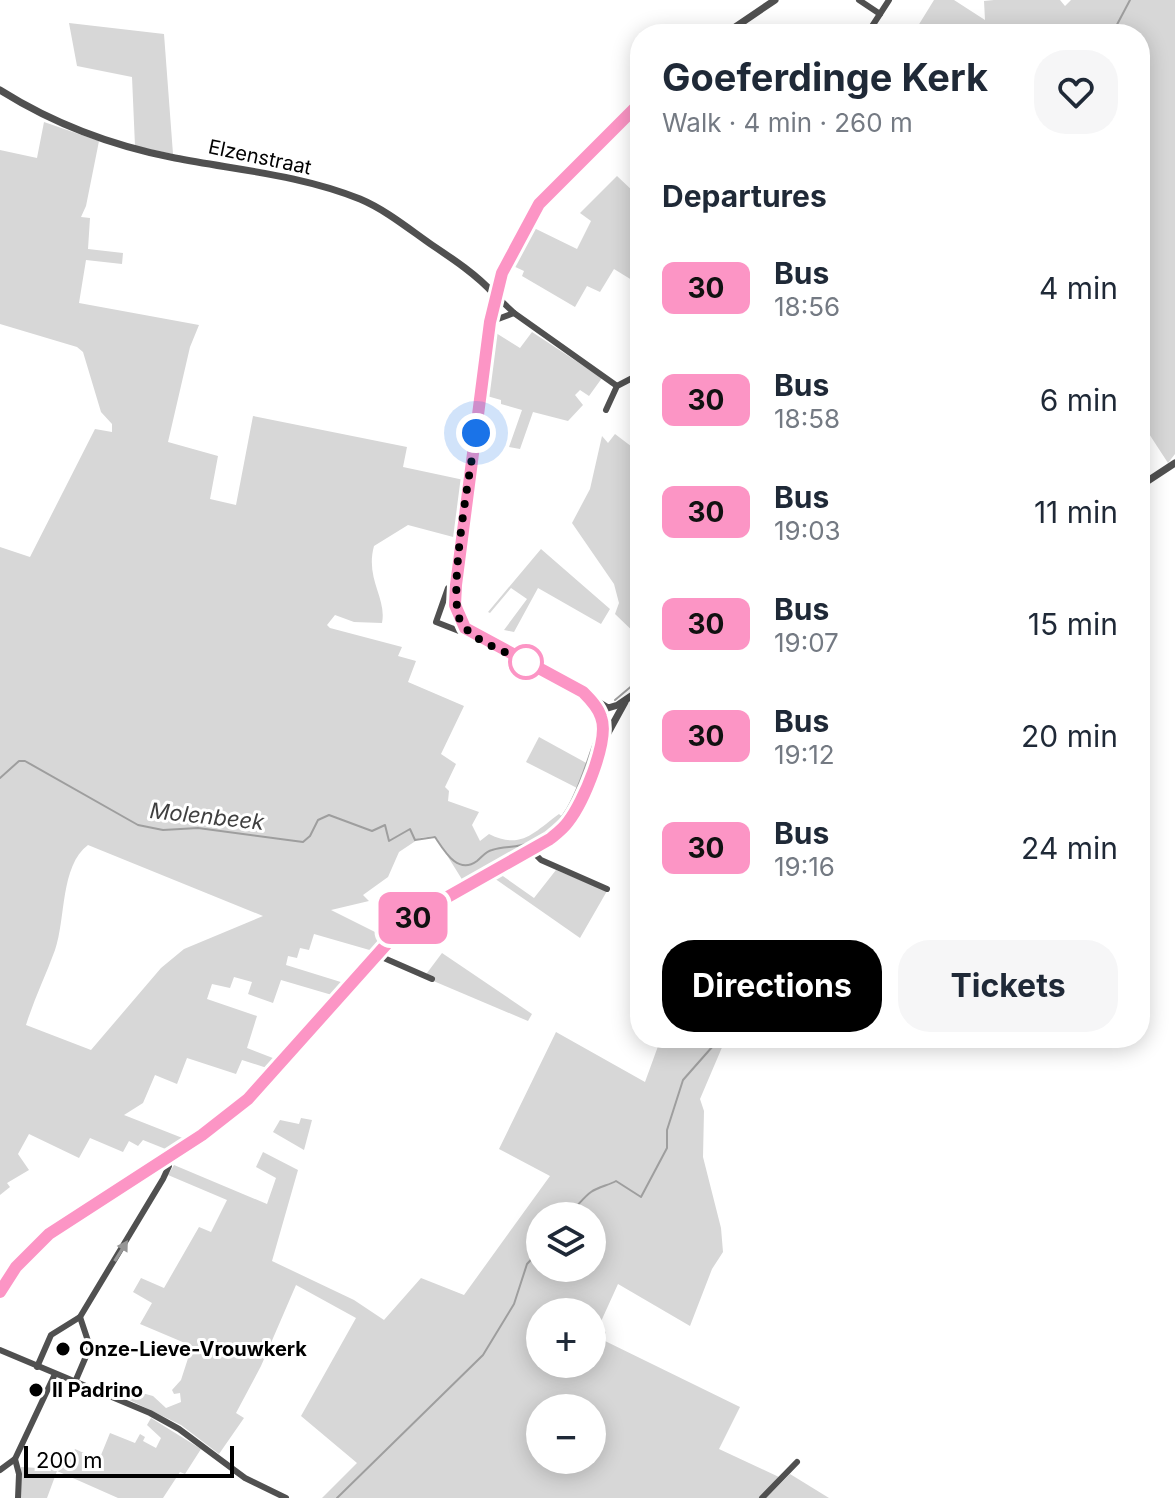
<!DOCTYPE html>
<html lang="en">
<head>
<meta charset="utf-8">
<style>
	body { margin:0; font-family:Inter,sans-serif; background:#f6f6f7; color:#1f2937; height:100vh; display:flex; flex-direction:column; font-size:30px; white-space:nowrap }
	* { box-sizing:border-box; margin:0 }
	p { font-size:26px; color:#747a83 }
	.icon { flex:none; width:44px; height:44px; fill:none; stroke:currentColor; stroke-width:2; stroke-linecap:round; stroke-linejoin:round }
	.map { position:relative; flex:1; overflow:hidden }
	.side { position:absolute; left:630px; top:24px; width:520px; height:1024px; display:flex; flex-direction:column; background:#fff; border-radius:32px; box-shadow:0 4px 20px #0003 }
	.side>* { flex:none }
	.badge { padding:0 16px; border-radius:12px; font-size:28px; line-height:52px }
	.fabs { position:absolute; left:526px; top:1202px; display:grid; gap:16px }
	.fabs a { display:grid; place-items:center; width:80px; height:80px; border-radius:50%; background:#fff; box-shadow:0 4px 20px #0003; font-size:40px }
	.scale { position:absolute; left:24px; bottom:20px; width:210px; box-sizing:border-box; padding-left:8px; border:4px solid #000; border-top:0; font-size:22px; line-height:28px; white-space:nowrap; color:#000; -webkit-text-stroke:6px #fff; paint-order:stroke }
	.you { position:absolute; width:40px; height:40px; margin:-20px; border:6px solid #fff; border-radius:50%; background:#1a73e8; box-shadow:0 0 0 12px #1a73e833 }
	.map>.badge { position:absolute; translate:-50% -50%; box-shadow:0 0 0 4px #fff }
	h2 { padding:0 32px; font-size:30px; line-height:72px }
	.round { display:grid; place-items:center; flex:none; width:84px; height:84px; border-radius:32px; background:#f6f6f7 }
	.summary { display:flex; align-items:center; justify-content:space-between; height:136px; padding:0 32px }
	h1 { font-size:38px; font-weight:700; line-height:60px }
	.primary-button { display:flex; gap:16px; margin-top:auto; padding:16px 32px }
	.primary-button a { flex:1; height:92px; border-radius:32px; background:#000; color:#fff; font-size:32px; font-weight:700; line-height:92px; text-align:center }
	.primary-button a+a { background:#f6f6f7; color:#1f2937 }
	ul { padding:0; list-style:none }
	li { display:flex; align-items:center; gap:24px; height:112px; padding:0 32px }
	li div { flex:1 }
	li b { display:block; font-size:30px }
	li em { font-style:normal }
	li .badge { min-width:88px; font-weight:700; text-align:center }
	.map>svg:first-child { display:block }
</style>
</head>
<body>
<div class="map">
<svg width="1175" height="1498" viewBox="0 0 1175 1498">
	<rect width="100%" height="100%" fill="#fff"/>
	<g fill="#d7d7d7" fill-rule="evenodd">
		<path d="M934,0H954L985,20L984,1L994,0H1060L1065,6L1071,0H1175V454L1168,463L1140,420V34H913Z"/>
		<path d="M69,23L164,34L173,154L135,146L132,77L77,66Z"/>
		<path d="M44,122L99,141L86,206L81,217L90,218L88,249L123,253L122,264L86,260L79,303L199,325L190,347L168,442L218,456L210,499L236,505L253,416L407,447L403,467L464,480L457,538L408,525L374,546C365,579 387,598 382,623L354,622L335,615L327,625L330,628L402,647L398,656L416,661L408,682L464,706L441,754L456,764L445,787L449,791L448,801L479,812L472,825L480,841L489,834C521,850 533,833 559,814L566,820L530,846L463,881L435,836L420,838L399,852L388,877L363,895L369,901L331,910L385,937L373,951L314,934L309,950L300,948L297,958L288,956L286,965L344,983L332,995L281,980L273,1003L248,994L252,982L234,977L230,988L212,984L207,999L257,1016L247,1048L278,1060L270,1069L242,1060L236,1074L187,1058L177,1084L155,1075L143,1103L124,1115L185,1139L168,1150L143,1140L138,1146L129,1141L123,1152L90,1138L79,1158L29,1134L18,1154L29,1170L7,1183L10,1187L0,1195V547L30,557L95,429L112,432V424L101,412L83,352L77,347L0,324V150L37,158ZM88,845L263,916L184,949L161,968L91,1050L26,1025C34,999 46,975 55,950C66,919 60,866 88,845Z"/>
		<path d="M617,176L636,194L640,188V285L614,269L600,292L587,286L575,307L522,276L524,271L511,265L532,227L577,249L591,221L580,213Z"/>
		<path d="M532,332L602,378L589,396L580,390L575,395L583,405L568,421L533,412L520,449L509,447L522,410L501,404V400L487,396L496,333L520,348Z"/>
		<path d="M615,434L640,453V638L615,614L619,603L614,584L572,523L590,489L602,436L608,443Z"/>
		<path d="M541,549L610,609L601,624L538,588L514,632L504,630L527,599L511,588L490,613L488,612Z"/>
		<path d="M539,737L590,765L581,790L526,762Z"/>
		<path d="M556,870L607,891L580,938L494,878L500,874L534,898Z"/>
		<path d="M442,953L532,1014L528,1021L424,977Z"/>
		<path d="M556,1032L645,1082L661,1038H726L700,1099L704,1111L703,1157L721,1228L723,1252L712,1269L690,1326L618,1284L598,1328L606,1332L603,1340L740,1407L719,1449L779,1477L759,1498H322L357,1463L301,1416L356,1318L296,1285L261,1366L236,1413L244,1418L219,1454L181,1425L113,1392L116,1386L153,1396L166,1408L181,1402L180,1393L174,1394L172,1390L181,1380L192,1346L140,1324L152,1303L133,1292L141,1278L164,1288L199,1227L211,1232L227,1200L168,1175L174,1165L267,1204L276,1178L256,1167L263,1152L298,1170L272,1261L354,1300L384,1320L421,1278L464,1295L550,1176L499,1149ZM540,1216H592V1268H540ZM540,1312H592V1364H540ZM540,1408H592V1460H540Z"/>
		<path d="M301,1118L312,1120L304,1150L273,1132L280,1120L299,1124Z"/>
		<path d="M151,1418L201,1449L185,1474L180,1472L163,1498H118L57,1471L47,1498H21V1467L55,1469L61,1456L70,1460L75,1449L99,1460L110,1433L135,1443L140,1434L145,1437L143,1441L156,1448L161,1438L147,1425Z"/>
		<path d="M790,1474L829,1498H766Z"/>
	</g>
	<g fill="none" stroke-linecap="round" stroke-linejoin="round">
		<g stroke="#9e9e9e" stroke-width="2">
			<path d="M1112,34L1130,0"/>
			<path d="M640,641L632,660L640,678"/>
			<path d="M615,700L640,679"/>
			<path d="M0,778L19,761H25L138,825L163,830L198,828L303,842L310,836L318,820L329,815L372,831L385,825L389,841L410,829L415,840L435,837C445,852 458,875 477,861C482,857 486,851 492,850C504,846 517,848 529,843C573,825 581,774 597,735"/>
			<path d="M562,1216C575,1212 580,1200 591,1192C598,1187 609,1185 616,1181L641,1197L667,1148V1130L683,1080L720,1038"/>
			<path d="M337,1498L483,1355L514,1304L527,1264L540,1250"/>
		</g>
		<g stroke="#505050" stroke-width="6">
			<path d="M859,0L880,14"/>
			<path d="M867,34L889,0"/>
			<path d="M494,294L514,313L617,386"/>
			<path d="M490,322L514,313"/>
			<path d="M606,410L617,386L640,374"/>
			<path d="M456,585L448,588L436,622L459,631L465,628"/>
			<path d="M532,851L541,860L607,889"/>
			<path d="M377,955L432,979"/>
			<path d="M0,1292C54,1200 170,1169 247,1100C302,1051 350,982 401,928L421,912L532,851L566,825L577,809L603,742"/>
			<path d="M0,1350L150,1413L179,1429L245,1478L286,1498"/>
			<path d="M37,1367L51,1335L80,1317L163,1179L169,1166L166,1158"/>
			<path d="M75,1382L90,1347L80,1317"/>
			<path d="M0,1470L15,1459"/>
			<path d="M18,1498L19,1474L15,1459L55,1374"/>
			<path d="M762,1498L797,1462"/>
		</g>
		<g stroke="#505050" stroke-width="7">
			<path d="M725,34L775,0"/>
			<path d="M0,90C54,124 113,146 175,158C237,170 301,175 360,199C386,210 409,229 432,245C453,259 477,275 494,294"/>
			<path d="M640,103L539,204L502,273L490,322L455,605L460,622L472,634L570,685L608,708L618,705L640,690"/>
			<path d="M1140,486L1175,463"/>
			<path d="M592,700L602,719L603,740"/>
			<path d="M603,742L625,702"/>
		</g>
	</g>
	<defs><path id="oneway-solid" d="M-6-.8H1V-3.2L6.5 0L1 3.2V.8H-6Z" transform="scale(2)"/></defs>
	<use fill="#969696" href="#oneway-solid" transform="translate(121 1251) rotate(-58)"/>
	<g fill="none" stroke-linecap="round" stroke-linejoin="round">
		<defs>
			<path id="line" d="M0,1292L16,1267L49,1234L202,1135L248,1099L401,928L421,912L550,839C556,834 563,829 568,822C583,803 610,740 601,717C598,707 590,699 583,692L465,628L455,605L456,585L490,322L502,273L539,204L640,103"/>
		</defs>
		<use href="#line" stroke="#fff" stroke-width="18"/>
		<use href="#line" stroke="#fc95c5" stroke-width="12"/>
		<path stroke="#000" stroke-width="8" stroke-dasharray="0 14.4" d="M476,433C471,467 445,602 462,624C475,642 507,652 526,662"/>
	</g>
	<circle fill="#fff" stroke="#fc95c5" stroke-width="4" cx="526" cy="662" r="16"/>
	<g fill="#000" stroke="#fff" stroke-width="3">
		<circle cx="63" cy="1349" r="8"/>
		<circle cx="36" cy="1390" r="8"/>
	</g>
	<g text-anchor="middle" stroke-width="6" stroke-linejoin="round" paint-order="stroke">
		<g font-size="20" fill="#000" stroke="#fff">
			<text transform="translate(260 157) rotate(12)" y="7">Elzenstraat</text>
		</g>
		<g font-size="20" font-weight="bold" fill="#000" stroke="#fff" text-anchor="start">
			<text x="79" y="1356">Onze-Lieve-Vrouwkerk</text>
			<text x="52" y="1397">Il Padrino</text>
		</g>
		<g font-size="22" font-style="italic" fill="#3f3f3f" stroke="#fff">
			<text transform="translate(207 816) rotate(6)" y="8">Molenbeek</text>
		</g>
	</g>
</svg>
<div class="fabs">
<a><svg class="icon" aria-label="layers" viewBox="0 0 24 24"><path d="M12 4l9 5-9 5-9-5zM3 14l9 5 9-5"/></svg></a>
<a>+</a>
<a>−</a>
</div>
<div class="scale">200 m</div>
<div class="you" style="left:476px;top:433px"></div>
<b class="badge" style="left:413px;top:918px;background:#fc95c5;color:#111">30</b>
<section class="side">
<div class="summary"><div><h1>Goeferdinge Kerk</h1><p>Walk · 4 min · 260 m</p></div><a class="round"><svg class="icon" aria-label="heart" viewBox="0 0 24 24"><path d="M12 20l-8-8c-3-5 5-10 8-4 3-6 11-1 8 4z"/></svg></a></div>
<h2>Departures</h2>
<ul>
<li><span class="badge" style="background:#fc95c5;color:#111">30</span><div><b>Bus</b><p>18:56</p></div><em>4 min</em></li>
<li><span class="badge" style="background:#fc95c5;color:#111">30</span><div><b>Bus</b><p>18:58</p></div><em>6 min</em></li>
<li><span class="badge" style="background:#fc95c5;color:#111">30</span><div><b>Bus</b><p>19:03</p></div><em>11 min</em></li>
<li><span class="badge" style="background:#fc95c5;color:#111">30</span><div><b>Bus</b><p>19:07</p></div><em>15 min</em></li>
<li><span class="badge" style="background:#fc95c5;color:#111">30</span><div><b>Bus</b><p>19:12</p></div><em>20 min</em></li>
<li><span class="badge" style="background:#fc95c5;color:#111">30</span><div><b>Bus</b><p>19:16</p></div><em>24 min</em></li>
</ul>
<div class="primary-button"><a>Directions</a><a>Tickets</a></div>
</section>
</div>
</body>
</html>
